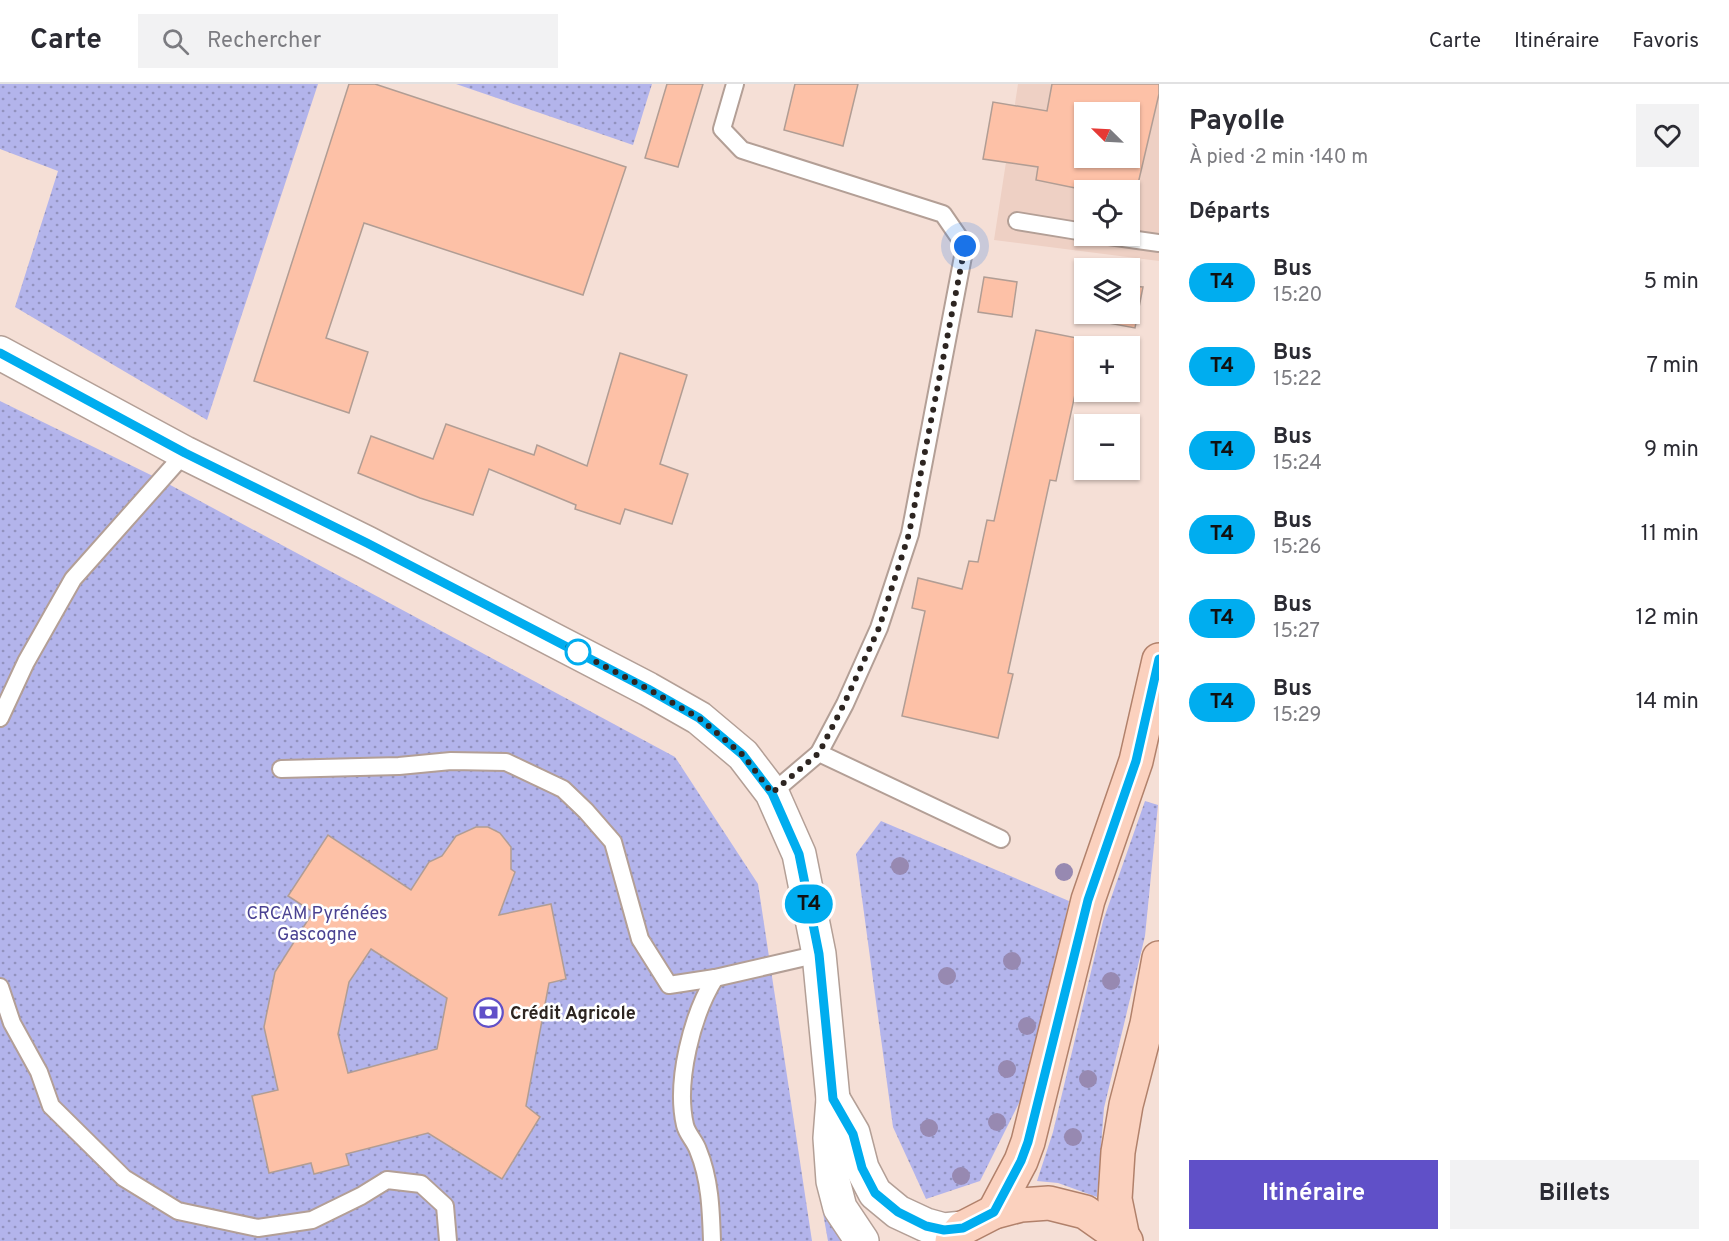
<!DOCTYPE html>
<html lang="fr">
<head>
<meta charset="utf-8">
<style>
	body { margin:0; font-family:Overpass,sans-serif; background:#f2f2f3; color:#2b2b33; height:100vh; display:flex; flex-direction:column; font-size:22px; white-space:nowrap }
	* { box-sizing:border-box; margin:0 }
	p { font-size:20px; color:#7c7c81 }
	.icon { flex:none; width:33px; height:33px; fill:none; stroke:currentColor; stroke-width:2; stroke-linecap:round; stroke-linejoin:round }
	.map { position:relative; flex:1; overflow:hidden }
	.side { display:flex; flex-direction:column; background:#fff; width:570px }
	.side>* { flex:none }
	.badge { padding:0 12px; border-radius:20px; font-size:21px; line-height:39px }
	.needle { width:39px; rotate:294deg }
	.buttons { position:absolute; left:1074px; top:18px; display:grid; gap:12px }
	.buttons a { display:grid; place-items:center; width:66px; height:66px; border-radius:0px; background:#fff; box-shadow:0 2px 4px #0004; font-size:30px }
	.you { position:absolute; width:30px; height:30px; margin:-15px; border:4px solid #fff; border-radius:50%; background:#1a73e8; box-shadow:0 0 0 9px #1a73e833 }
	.map>.badge { position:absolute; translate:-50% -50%; box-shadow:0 0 0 3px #fff }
	h2 { padding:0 30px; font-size:22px; line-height:54px }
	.round { display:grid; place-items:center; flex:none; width:63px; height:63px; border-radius:0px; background:#f2f2f3 }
	.summary { display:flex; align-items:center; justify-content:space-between; height:102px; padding:0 30px }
	h1 { font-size:28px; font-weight:700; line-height:45px }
	.action { display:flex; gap:12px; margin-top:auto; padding:12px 30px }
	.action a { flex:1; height:69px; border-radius:0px; background:#6050c8; color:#fff; font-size:24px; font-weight:700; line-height:69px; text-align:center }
	.action a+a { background:#f2f2f3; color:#2b2b33 }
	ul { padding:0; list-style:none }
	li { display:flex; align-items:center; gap:18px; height:84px; padding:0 30px }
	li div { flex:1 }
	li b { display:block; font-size:22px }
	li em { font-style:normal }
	li .badge { min-width:66px; font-weight:700; text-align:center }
	header { display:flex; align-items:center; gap:36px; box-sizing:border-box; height:84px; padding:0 30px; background:#fff; border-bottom:2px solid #e1e1e2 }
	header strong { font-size:28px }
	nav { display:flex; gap:33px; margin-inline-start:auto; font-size:21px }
	.search { width:420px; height:54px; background:#f2f2f3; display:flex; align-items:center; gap:15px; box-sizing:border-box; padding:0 21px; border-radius:0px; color:#7c7c81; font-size:22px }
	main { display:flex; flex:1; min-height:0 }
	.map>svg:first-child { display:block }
</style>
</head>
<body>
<header>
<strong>Carte</strong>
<div class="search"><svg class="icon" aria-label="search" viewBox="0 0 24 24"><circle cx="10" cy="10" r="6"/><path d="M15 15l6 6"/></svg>Rechercher</div>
<nav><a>Carte</a><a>Itinéraire</a><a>Favoris</a></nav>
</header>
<main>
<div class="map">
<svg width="1159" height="1157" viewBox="0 0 1159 1157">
	<defs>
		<pattern id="grass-dots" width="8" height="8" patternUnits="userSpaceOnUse" patternTransform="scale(1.5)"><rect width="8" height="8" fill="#b3b4eb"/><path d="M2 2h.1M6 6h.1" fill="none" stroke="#9292be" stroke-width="1.8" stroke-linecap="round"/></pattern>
	</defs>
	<rect width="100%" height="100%" fill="#f5dfd6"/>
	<path fill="#eed0c4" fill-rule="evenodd" d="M1018,0H1159V177L994,156ZM1084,28H1130V74H1084ZM1084,106H1130V152H1084Z"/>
	<g fill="url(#grass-dots)">
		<path d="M0,0H318L207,336L15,223L58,87L0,65Z"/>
		<path d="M456,0H652L633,61Z"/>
		<path d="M0,317L161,396L675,673L758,800L812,1157H0Z"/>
		<path d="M1145,717L1158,721L1145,852L1104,1024L1097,1113L1058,1099L1037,1097L1053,1048L1103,837Z"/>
		<path d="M881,737L1069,817L1031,995L980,1097L926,1115L893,1043L856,770Z"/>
		<path d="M823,1129L838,1138L850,1157H828Z"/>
	</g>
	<g fill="#fdc1a7" stroke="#b19d94" stroke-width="1.5" fill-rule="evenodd">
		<path d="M349,0H375L626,83L583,211L364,139L326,254L368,268L349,329L254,297Z"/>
		<path d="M667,0H703L678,83L645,74Z"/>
		<path d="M795,0H858L843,62L784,46Z"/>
		<path d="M1052,0H1159V10L1134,117L1130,116V106H1085L1036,96L1038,83L983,75L993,18L1047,27ZM1084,28H1130V74H1084Z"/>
		<path d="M984,193L1017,198L1012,233L978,228Z"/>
		<path d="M1130,202L1143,203L1135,244L1081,234L1084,212V230H1130Z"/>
		<path d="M1036,246L1087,256L1056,397L1050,396L1008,589L1013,590L998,654L902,632L925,527L912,524L918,494L962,505L969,477L978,478L987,436L994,437Z"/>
		<path d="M620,269L687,291L660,380L688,390L672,440L625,425L620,440L575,425L576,421L489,385L473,431L420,414L358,389L371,352L433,375L446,340L534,371L537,361L587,382Z"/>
		<path d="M476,743H488L500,749L511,763V785L515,788L499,831L551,820L566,895L549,899L526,1022L540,1033L502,1095L428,1049L346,1070L349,1081L314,1090L311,1079L269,1089L252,1012L278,1006L264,943L275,888L313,828L288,812L328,751L411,806L429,778L442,772L456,752ZM371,865L447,914L437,965L348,989L338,950L349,898Z"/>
	</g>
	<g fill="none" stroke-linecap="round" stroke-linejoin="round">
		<defs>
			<g id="service">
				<path d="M735,0L722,45L742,66L943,130L965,162L910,450L879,544L845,620L819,669"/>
				<path d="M1017,137L1084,148"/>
				<path d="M1109,152L1159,159"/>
				<path d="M0,634L26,578L73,495L185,369"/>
				<path d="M281,685L399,682L451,677L506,678L563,705L586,727L613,758L640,855L669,901L715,894L819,870"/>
				<path d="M772,709L819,669L1001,755"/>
				<path d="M0,903L12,939L39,988L51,1022L124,1094L178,1127L258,1144L312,1136L361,1112L387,1096L421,1100L445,1122L448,1157"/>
				<path d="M712,1157C711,1126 710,1095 698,1066C695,1057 687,1050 685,1041C675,998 692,931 715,894"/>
			</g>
			<g id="tertiary">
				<path d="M0,269L185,369L367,459L648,605L699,634L743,671L772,709L799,770L819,870L833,1015L830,1054L833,1097L840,1124L862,1157"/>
				<path d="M833,1015L853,1049L862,1084L875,1109L898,1128L926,1141L944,1146L963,1144"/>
			</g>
			<g id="primary">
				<path d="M994,1128L1021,1077L1028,1058L1088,816L1136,677L1159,576"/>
				<path d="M1123,1154L1115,1115L1118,1068L1126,1021L1147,940L1159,874"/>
				<path d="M952,1157L963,1144L994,1128L1021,1121L1049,1119L1085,1128L1126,1157"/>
			</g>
		</defs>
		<use href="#service" stroke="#b39f96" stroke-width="20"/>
		<use href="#tertiary" stroke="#b39f96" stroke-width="36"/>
		<use href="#primary" stroke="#b1816b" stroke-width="36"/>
		<use href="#service" stroke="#fff" stroke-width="16"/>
		<use href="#tertiary" stroke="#fff" stroke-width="33"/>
		<use href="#primary" stroke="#fbd1be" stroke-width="33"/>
	</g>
	<g fill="#9789b1">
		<circle cx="900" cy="782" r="9"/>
		<circle cx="1064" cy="788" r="9"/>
		<circle cx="1012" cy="877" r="9"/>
		<circle cx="947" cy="892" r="9"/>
		<circle cx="1111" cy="897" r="9"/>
		<circle cx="1027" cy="942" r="9"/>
		<circle cx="1007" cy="985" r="9"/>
		<circle cx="1088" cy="995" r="9"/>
		<circle cx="997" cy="1038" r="9"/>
		<circle cx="929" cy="1044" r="9"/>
		<circle cx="1073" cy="1053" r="9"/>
		<circle cx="961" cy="1092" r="9"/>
	</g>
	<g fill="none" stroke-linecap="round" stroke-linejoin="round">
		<defs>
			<path id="line" d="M0,269L185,369L367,459L648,605L699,634L743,671L772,709L799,770L819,870L833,1015L853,1050L862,1084L875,1109L898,1128L926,1142L944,1146L963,1144L994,1128L1021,1077L1028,1058L1088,816L1136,677L1159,575"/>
		</defs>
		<use href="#line" stroke="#fff" stroke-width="14"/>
		<use href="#line" stroke="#00adef" stroke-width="9"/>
		<path stroke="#2d2521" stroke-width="6" stroke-dasharray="0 10.8" d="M578,568L568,563L648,605L699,634L743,671L772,709L819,669L844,620L879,544L909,450L965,162"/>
	</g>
	<defs>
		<symbol id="bank-ring" viewBox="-11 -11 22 22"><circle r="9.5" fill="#fff" stroke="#6050c8" stroke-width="1.5"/><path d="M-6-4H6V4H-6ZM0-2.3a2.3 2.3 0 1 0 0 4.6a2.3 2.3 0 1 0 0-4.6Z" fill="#6050c8"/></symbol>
	</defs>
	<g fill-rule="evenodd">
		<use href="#bank-ring" x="472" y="912" width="33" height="33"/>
	</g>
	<circle fill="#fff" stroke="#00adef" stroke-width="3" cx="578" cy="568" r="12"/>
	<g text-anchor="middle" stroke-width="5" stroke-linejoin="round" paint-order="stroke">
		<g font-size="18" fill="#4a4292" stroke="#fff">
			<text x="317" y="835">CRCAM Pyrénées<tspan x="317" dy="21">Gascogne</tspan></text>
		</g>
		<g font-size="18" font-weight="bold" fill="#2d2521" stroke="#fff" text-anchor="start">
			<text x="510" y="935">Crédit Agricole</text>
		</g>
	</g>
</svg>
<div class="buttons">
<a><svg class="needle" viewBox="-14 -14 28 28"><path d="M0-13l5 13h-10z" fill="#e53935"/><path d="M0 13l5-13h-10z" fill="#7c7c81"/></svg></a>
<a><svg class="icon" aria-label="locate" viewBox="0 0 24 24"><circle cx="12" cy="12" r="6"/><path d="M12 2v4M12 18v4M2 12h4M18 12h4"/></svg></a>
<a><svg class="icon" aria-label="layers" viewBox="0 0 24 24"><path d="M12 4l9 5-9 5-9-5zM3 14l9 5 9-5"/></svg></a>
<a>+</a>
<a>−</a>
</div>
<div class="you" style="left:965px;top:162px"></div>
<b class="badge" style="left:809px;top:820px;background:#00adef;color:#111">T4</b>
</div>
<section class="side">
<div class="summary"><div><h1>Payolle</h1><p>À pied · 2 min · 140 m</p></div><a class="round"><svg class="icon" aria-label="heart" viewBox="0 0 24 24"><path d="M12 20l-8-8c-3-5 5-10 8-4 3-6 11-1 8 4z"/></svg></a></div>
<h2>Départs</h2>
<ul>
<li><span class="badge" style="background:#00adef;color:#111">T4</span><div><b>Bus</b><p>15:20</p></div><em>5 min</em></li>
<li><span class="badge" style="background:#00adef;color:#111">T4</span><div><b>Bus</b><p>15:22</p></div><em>7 min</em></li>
<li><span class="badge" style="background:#00adef;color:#111">T4</span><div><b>Bus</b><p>15:24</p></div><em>9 min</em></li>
<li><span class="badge" style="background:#00adef;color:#111">T4</span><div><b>Bus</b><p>15:26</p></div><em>11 min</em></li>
<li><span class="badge" style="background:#00adef;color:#111">T4</span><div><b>Bus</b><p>15:27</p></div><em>12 min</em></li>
<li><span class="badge" style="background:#00adef;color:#111">T4</span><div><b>Bus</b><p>15:29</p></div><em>14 min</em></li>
</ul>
<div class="action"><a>Itinéraire</a><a>Billets</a></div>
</section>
</main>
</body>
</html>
